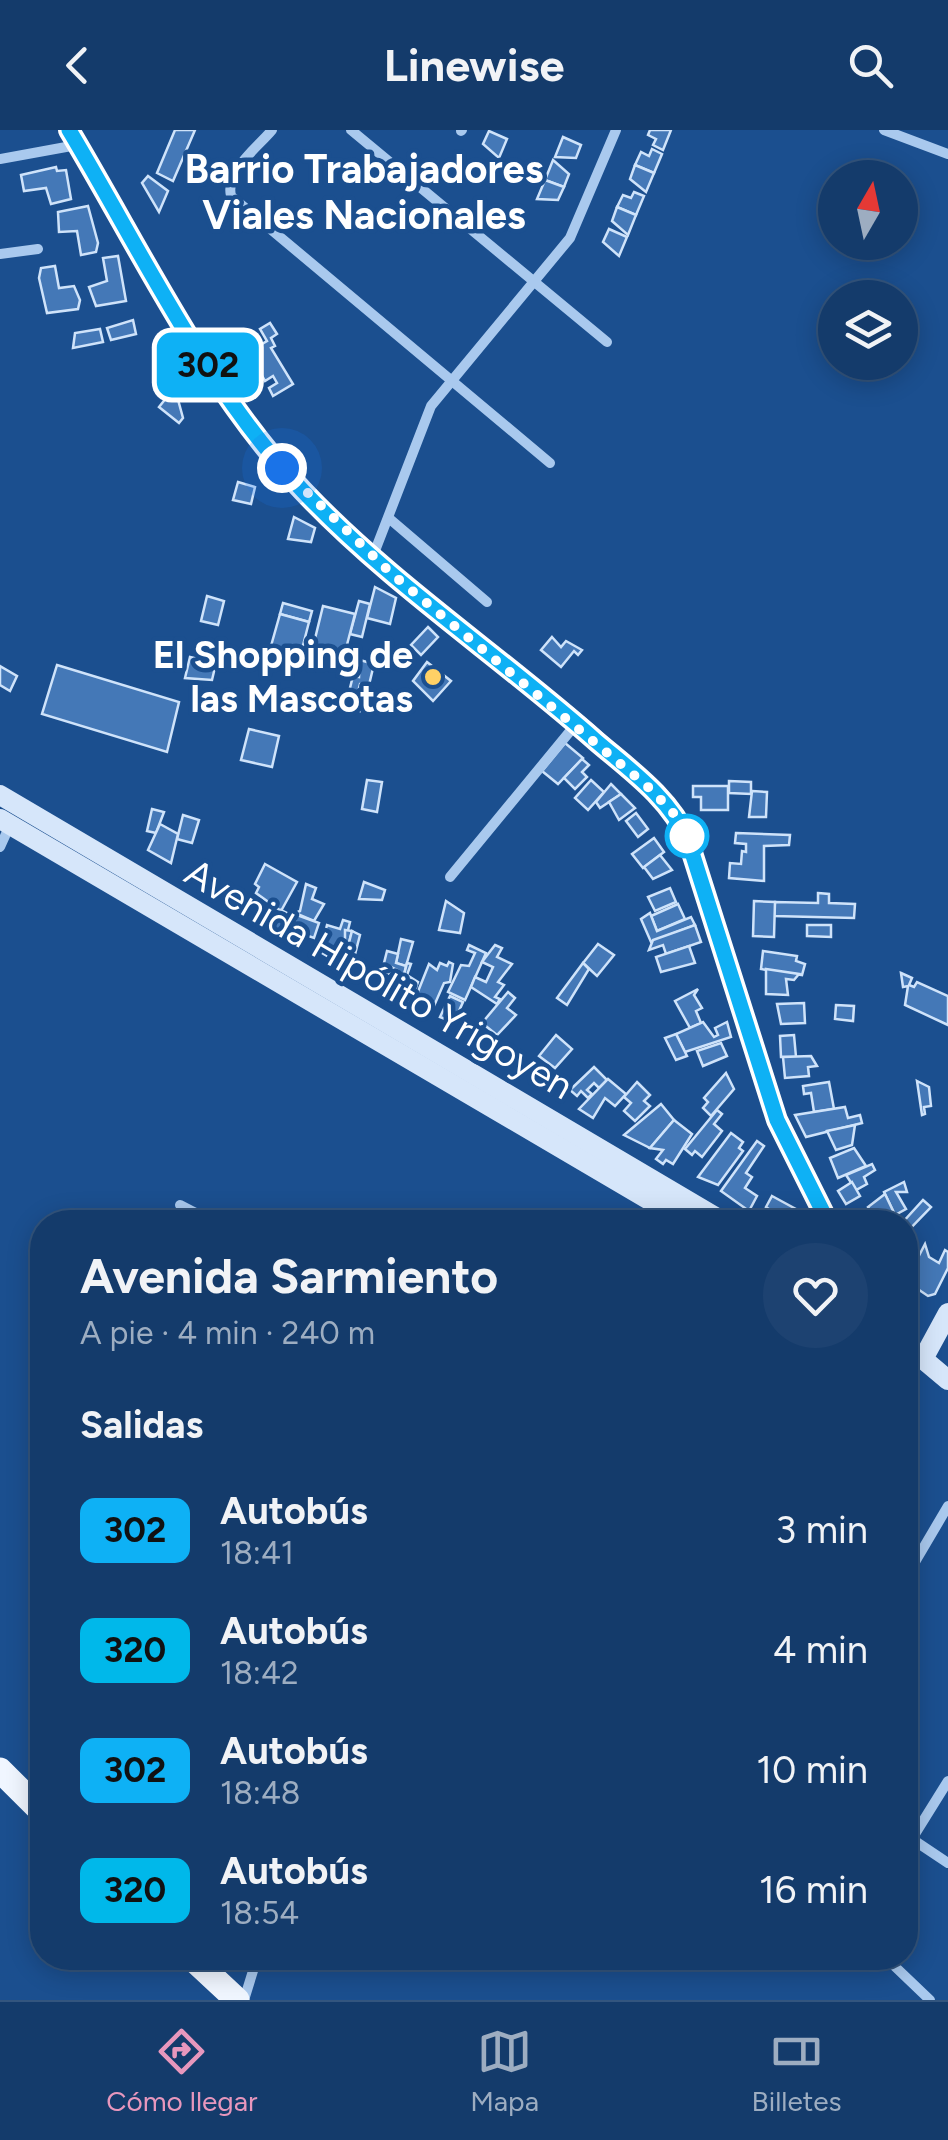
<!DOCTYPE html>
<html lang="es">
<head>
<meta charset="utf-8">
<style>
	body { margin:0; font-family:Figtree,sans-serif; background:#1d4271; color:#f1f3f6; height:100vh; display:flex; flex-direction:column; font-size:38px; white-space:nowrap }
	* { box-sizing:border-box; margin:0 }
	p { font-size:32px; color:#9dadc1 }
	.icon { flex:none; width:55px; height:55px; fill:none; stroke:currentColor; stroke-width:2; stroke-linecap:round; stroke-linejoin:round }
	.map { position:relative; flex:1; overflow:hidden }
	.details { position:absolute; left:30px; top:1080px; width:888px; height:760px; display:flex; flex-direction:column; background:#143b6b; border-radius:40px; box-shadow:0 5px 25px #0003,0 0 0 2px #33557e }
	.details>* { flex:none }
	.badge { padding:0 20px; border-radius:15px; font-size:35px; line-height:65px }
	.needle { width:65px; rotate:9deg }
	.tools { position:absolute; left:818px; top:30px; display:grid; gap:20px }
	.tools a { display:grid; place-items:center; width:100px; height:100px; border-radius:50%; background:#143b6b; box-shadow:0 5px 25px #0003,0 0 0 2px #33557e; font-size:50px }
	.you { position:absolute; width:50px; height:50px; margin:-25px; border:8px solid #fff; border-radius:50%; background:#1a73e8; box-shadow:0 0 0 15px #1a73e833 }
	.map>.badge { position:absolute; translate:-50% -50%; box-shadow:0 0 0 5px #fff }
	h2 { padding:0 50px; font-size:38px; line-height:90px }
	.round { display:grid; place-items:center; flex:none; width:105px; height:105px; border-radius:52px; background:#1d4271 }
	.overview { display:flex; align-items:center; justify-content:space-between; height:170px; padding:0 50px }
	h1 { font-size:48px; font-weight:700; line-height:75px }
	ul { padding:0; list-style:none }
	li { display:flex; align-items:center; gap:30px; height:120px; padding:0 50px }
	li div { flex:1 }
	li b { display:block; font-size:38px }
	li em { font-style:normal }
	li .badge { min-width:110px; font-weight:700; text-align:center }
	header { display:flex; justify-content:space-between; align-items:center; height:130px; padding:0 50px; background:#143b6b; font-size:45px; font-weight:700 }
	.tabs { display:flex; justify-content:space-around; align-items:center; height:140px; border-top:2px solid #33557e; background:#143b6b; font-size:28px; color:#9dadc1 }
	.tabs a { display:grid; justify-items:center; gap:5px }
	.tabs .on { color:#e797bd }
	.map>svg:first-child { display:block }
</style>
</head>
<body>
<header><svg class="icon" aria-label="back" viewBox="0 0 24 24"><path d="M15 5l-7 7 7 7"/></svg>Linewise<svg class="icon" aria-label="search" viewBox="0 0 24 24"><circle cx="10" cy="10" r="6"/><path d="M15 15l6 6"/></svg></header>
<div class="map">
<svg width="948" height="1870" viewBox="0 0 948 1870">
	<rect width="100%" height="100%" fill="#1b4f8f"/>
	<g fill="#4478b7" stroke="#cfe3fa" stroke-width="2.5">
		<path d="M175,0H195L173,51L157,43Z"/>
		<path d="M650,0H671L663,20L653,15L656,9L648,5Z"/>
		<path d="M489,1L507,9L499,28L483,14Z"/>
		<path d="M563,7L581,15L576,28L555,27Z"/>
		<path d="M652,19L662,24L654,43L635,35L641,22L649,26Z"/>
		<path d="M553,30L569,44L564,57L545,50Z"/>
		<path d="M635,35L654,43L646,62L630,49Z"/>
		<path d="M56,37L57,41L66,40L71,69L51,74L46,58L24,61L21,45Z"/>
		<path d="M148,46L168,61L159,82L142,53Z"/>
		<path d="M545,50L564,57L558,70L537,69Z"/>
		<path d="M634,62L644,66L636,85L617,77L623,65L631,68Z"/>
		<path d="M88,76L98,113L96,122L81,125L77,101L59,102L58,82Z"/>
		<path d="M617,77L636,85L628,105L612,91Z"/>
		<path d="M609,99L627,107L619,126L603,112Z"/>
		<path d="M118,126L126,171L96,176L89,157L107,151L103,128Z"/>
		<path d="M55,136L59,158L74,156L80,170L78,179L47,183L39,148L41,138Z"/>
		<path d="M133,190L136,204L111,210L107,198Z"/>
		<path d="M270,193L277,204L271,208L275,216L271,218L293,254L273,266L269,258L277,253L273,246L265,251L248,222L267,211L260,199Z"/>
		<path d="M100,199L103,212L73,218L75,203Z"/>
		<path d="M171,262L177,266L183,288L179,293L159,277Z"/>
		<path d="M238,352L255,357L251,374L233,370Z"/>
		<path d="M294,387L315,398L311,412L288,409Z"/>
		<path d="M375,457L396,468L390,494L367,488Z"/>
		<path d="M207,466L224,471L218,495L201,491Z"/>
		<path d="M359,471L370,474L362,507L350,504Z"/>
		<path d="M283,473L312,481L309,492L280,484Z"/>
		<path d="M323,476L355,484L343,530L312,521Z"/>
		<path d="M280,484L309,492L299,531L269,523Z"/>
		<path d="M428,497L438,507L421,525L411,515Z"/>
		<path d="M552,507L561,517L566,511L582,520L578,525L574,521L561,537L541,520Z"/>
		<path d="M190,527L216,533L212,550L185,548Z"/>
		<path d="M360,530L374,534L369,555L360,554L358,562L365,563L360,581L350,579L355,564L349,562L353,546L359,547Z"/>
		<path d="M427,532L451,551L433,571L413,551Z"/>
		<path d="M57,535L179,572L167,622L42,584Z"/>
		<path d="M0,536L17,546L10,561L0,555Z"/>
		<path d="M249,599L279,606L272,637L241,630Z"/>
		<path d="M565,613L583,628L558,654L542,641Z"/>
		<path d="M582,629L589,635L582,642L587,647L575,659L564,648Z"/>
		<path d="M367,650L382,652L377,682L362,679Z"/>
		<path d="M591,650L604,662L588,680L575,668Z"/>
		<path d="M729,651L751,652V664L729,663Z"/>
		<path d="M611,654L621,664L600,678L596,672Z"/>
		<path d="M693,656H728V680H701V667H693Z"/>
		<path d="M752,661L767,662L766,687H749Z"/>
		<path d="M621,664L635,678L619,690L609,672Z"/>
		<path d="M152,679L164,682L156,703L147,701Z"/>
		<path d="M636,683L648,699L638,707L626,691Z"/>
		<path d="M183,685L199,690L192,713L177,709Z"/>
		<path d="M160,694L178,704L171,733L148,720Z"/>
		<path d="M736,703L790,705L789,715L764,716V751L729,748L730,733L741,734L742,721L746,722V714L735,713Z"/>
		<path d="M654,708L664,722L643,738L632,724Z"/>
		<path d="M660,725L672,740L653,749L644,737Z"/>
		<path d="M265,734L297,752L281,781L256,763L259,757L255,754Z"/>
		<path d="M364,752L385,760L382,770L359,769Z"/>
		<path d="M306,754L316,758L312,769L324,774L314,791L295,783L300,781Z"/>
		<path d="M670,758L676,772L655,781L648,767Z"/>
		<path d="M818,763L829,764V773L855,774L854,788L774,786L775,772L818,773Z"/>
		<path d="M446,771L464,783L460,803L439,800Z"/>
		<path d="M754,771L775,772L774,807L753,806Z"/>
		<path d="M678,774L685,789L657,801L651,786Z"/>
		<path d="M281,780L291,785L286,805L273,797Z"/>
		<path d="M650,783L657,801L691,787L695,795L651,812L641,789Z"/>
		<path d="M297,785L319,793L314,808L300,803L297,811L290,806Z"/>
		<path d="M343,790L350,792L348,800L339,825L330,823L329,827L320,822L327,795L340,799Z"/>
		<path d="M695,795L701,812L666,824L663,815L649,820L653,810Z"/>
		<path d="M807,795H831V807L807,806Z"/>
		<path d="M345,800L352,801L343,836L329,827L345,817Z"/>
		<path d="M352,801L360,805L351,840L343,836Z"/>
		<path d="M401,809L413,812L406,836L396,833Z"/>
		<path d="M598,814L614,825L597,846L583,833Z"/>
		<path d="M469,815L486,823L465,870L448,862L461,835L469,836L475,823L467,820Z"/>
		<path d="M495,815L502,818L497,827L512,834L498,852L504,855L495,867L500,869L497,874L471,857L475,847L486,852L493,837L482,832Z"/>
		<path d="M689,816L695,833L661,842L656,827Z"/>
		<path d="M387,821L398,824L396,833L406,836L403,849L396,846L397,840L391,837L390,844L382,841Z"/>
		<path d="M763,821L797,826L796,831L805,834L802,845L761,839Z"/>
		<path d="M449,832L453,834L450,852L444,853L434,876L415,869L429,834L437,840L440,833L447,836Z"/>
		<path d="M407,833L411,834L407,845L418,852L409,876L398,869Z"/>
		<path d="M583,833L589,839L567,875L557,868Z"/>
		<path d="M766,839L799,844L794,850L786,849L788,865L766,864Z"/>
		<path d="M901,843L912,848L909,855L914,857L917,852L948,866V895L905,875L908,856L903,857Z"/>
		<path d="M698,859L694,865L702,878L696,881L701,893L690,898L675,871Z"/>
		<path d="M508,862L515,868L507,878L516,885L497,905L482,893Z"/>
		<path d="M450,866L463,872L455,890L450,891L440,887Z"/>
		<path d="M804,873L805,893L781,894L777,874Z"/>
		<path d="M836,875L854,876L853,891L835,889Z"/>
		<path d="M703,892L714,907L718,905L715,898L727,892L731,907L685,922L676,904Z"/>
		<path d="M676,904L687,926L676,930L665,908Z"/>
		<path d="M556,905L572,919L555,938L539,926Z"/>
		<path d="M794,905L796,927H781L780,906Z"/>
		<path d="M721,913L727,926L703,936L697,921Z"/>
		<path d="M811,926L817,936L808,937L809,946L785,948L783,927Z"/>
		<path d="M594,937L607,950L599,958L594,953L587,960L592,964L588,968L581,961L577,966L570,960Z"/>
		<path d="M726,943L734,959L711,986L703,978L708,972L704,968Z"/>
		<path d="M608,949L626,964L615,976L605,968L593,988L579,979Z"/>
		<path d="M917,951L929,957L931,976L924,977L925,984L922,985Z"/>
		<path d="M637,952L650,965L644,971L650,976L635,991L624,981L631,973L624,967Z"/>
		<path d="M829,952L834,979L814,982L811,963L804,964L803,956Z"/>
		<path d="M661,974L674,990L650,1018L624,1005Z"/>
		<path d="M845,977L848,988L860,985L862,993L806,1007L795,985Z"/>
		<path d="M717,980L722,984L714,994L722,1001L702,1027L695,1021L692,1025L685,1019Z"/>
		<path d="M674,990L692,1004L673,1034L666,1030L663,1034L656,1029L663,1020L650,1018Z"/>
		<path d="M855,995L852,1015L836,1020L827,1001Z"/>
		<path d="M731,1003L743,1012L739,1018L743,1021L718,1055L698,1047Z"/>
		<path d="M757,1011L764,1016L746,1043L752,1047L745,1058L757,1066L749,1081L721,1061Z"/>
		<path d="M854,1018L866,1036L838,1048L830,1028Z"/>
		<path d="M872,1034L875,1040L864,1047L867,1054L856,1060L846,1045Z"/>
		<path d="M852,1052L860,1066L846,1074L838,1061Z"/>
		<path d="M904,1052L907,1062H896L906,1079L895,1085L884,1062Z"/>
		<path d="M885,1064L895,1085L887,1092H877L868,1077Z"/>
		<path d="M772,1066L805,1084L800,1092H788L766,1077Z"/>
		<path d="M923,1070L931,1077L908,1101L915,1107L905,1118L903,1092Z"/>
		<path d="M925,1114L929,1127L939,1133L945,1120L948,1122V1138L935,1164L928,1166L906,1151Z"/>
	</g>
	<g fill="none" stroke-linecap="round" stroke-linejoin="round">
		<g stroke="#a9c9ee" stroke-width="10">
			<path d="M272,0C257,18 225,41 231,66L550,333"/>
			<path d="M351,0L607,212"/>
			<path d="M884,0L948,24"/>
			<path d="M461,1L462,0"/>
			<path d="M0,29L77,15"/>
			<path d="M0,124L38,119"/>
			<path d="M391,390L487,472"/>
			<path d="M373,426L431,276L570,108L616,0"/>
			<path d="M0,717L10,695"/>
			<path d="M450,747L576,594"/>
			<path d="M180,1075L213,1092"/>
			<path d="M905,1239L922,1230"/>
			<path d="M905,1449L948,1376"/>
			<path d="M912,1709L948,1733"/>
			<path d="M905,1720L948,1651"/>
			<path d="M886,1828L930,1870"/>
			<path d="M244,1870L257,1828"/>
		</g>
		<g stroke="#d6e6fa" stroke-width="20">
			<path d="M69,0C142,122 205,257 303,361C391,455 500,526 597,611C630,640 670,668 688,710L777,989L828,1092"/>
			<path d="M0,665L724,1092"/>
			<path d="M0,689L687,1092"/>
			<path d="M905,1214L948,1250"/>
			<path d="M923,1229L948,1183"/>
		</g>
		<g stroke="#f0f6ff" stroke-width="25">
			<path d="M0,1640L42,1682"/>
			<path d="M192,1828L237,1870"/>
		</g>
	</g>
	<g fill="none" stroke-linecap="round" stroke-linejoin="round">
		<defs>
			<path id="line" d="M69,0C142,122 205,257 303,361C391,454 500,526 596,611C630,640 670,668 688,710L777,990L828,1092"/>
		</defs>
		<use href="#line" stroke="#fff" stroke-width="22"/>
		<use href="#line" stroke="#0eb1f5" stroke-width="15"/>
		<path stroke="#fff" stroke-width="10" stroke-dasharray="0 18" d="M282,338L392,444L647,656L672,681L688,710L687,706"/>
	</g>
	<circle fill="#ffd166" stroke="#1b4f8f" stroke-width="4" cx="433" cy="547" r="10"/>
	<circle fill="#fff" stroke="#0eb1f5" stroke-width="5" cx="687" cy="706" r="20"/>
	<g text-anchor="middle" stroke-width="9" stroke-linejoin="round" paint-order="stroke">
		<g font-size="38" font-weight="bold" fill="#fff" stroke="#1b4f8f" text-anchor="end">
			<text x="413" y="538">El Shopping de<tspan x="413" dy="44">las Mascotas</tspan></text>
		</g>
		<g font-size="38" fill="#fff" stroke="#1b4f8f">
			<text transform="translate(379 849) rotate(30)" y="13">Avenida Hipólito Yrigoyen</text>
		</g>
		<g font-size="40" font-weight="bold" fill="#fff" stroke="#1b4f8f">
			<text x="364" y="53">Barrio Trabajadores<tspan x="364" dy="46">Viales Nacionales</tspan></text>
		</g>
	</g>
</svg>
<div class="tools">
<a><svg class="needle" viewBox="-14 -14 28 28"><path d="M0-13l5 13h-10z" fill="#e53935"/><path d="M0 13l5-13h-10z" fill="#9dadc1"/></svg></a>
<a><svg class="icon" aria-label="layers" viewBox="0 0 24 24"><path d="M12 4l9 5-9 5-9-5zM3 14l9 5 9-5"/></svg></a>
</div>
<div class="you" style="left:282px;top:338px"></div>
<b class="badge" style="left:208px;top:235px;background:#0eb1f5;color:#111">302</b>
<section class="details">
<div class="overview"><div><h1>Avenida Sarmiento</h1><p>A pie · 4 min · 240 m</p></div><a class="round"><svg class="icon" aria-label="heart" viewBox="0 0 24 24"><path d="M12 20l-8-8c-3-5 5-10 8-4 3-6 11-1 8 4z"/></svg></a></div>
<h2>Salidas</h2>
<ul>
<li><span class="badge" style="background:#0eb1f5;color:#111">302</span><div><b>Autobús</b><p>18:41</p></div><em>3 min</em></li>
<li><span class="badge" style="background:#00b8ea;color:#111">320</span><div><b>Autobús</b><p>18:42</p></div><em>4 min</em></li>
<li><span class="badge" style="background:#0eb1f5;color:#111">302</span><div><b>Autobús</b><p>18:48</p></div><em>10 min</em></li>
<li><span class="badge" style="background:#00b8ea;color:#111">320</span><div><b>Autobús</b><p>18:54</p></div><em>16 min</em></li>
</ul>
</section>
</div>
<nav class="tabs">
<a class="on"><svg class="icon" aria-label="directions" viewBox="0 0 24 24"><path d="M12 3l9 9-9 9-9-9zM9 14v-3h6M13 9l2 2-2 2"/></svg>Cómo llegar</a>
<a><svg class="icon" aria-label="map" viewBox="0 0 24 24"><path d="M3 6l6-2 6 2 6-2v14l-6 2-6-2-6 2zM9 4v14M15 6v14"/></svg>Mapa</a>
<a><svg class="icon" aria-label="tickets" viewBox="0 0 24 24"><path d="M3 7h18v10H3zM15 7v10"/></svg>Billetes</a>
</nav>
</body>
</html>
